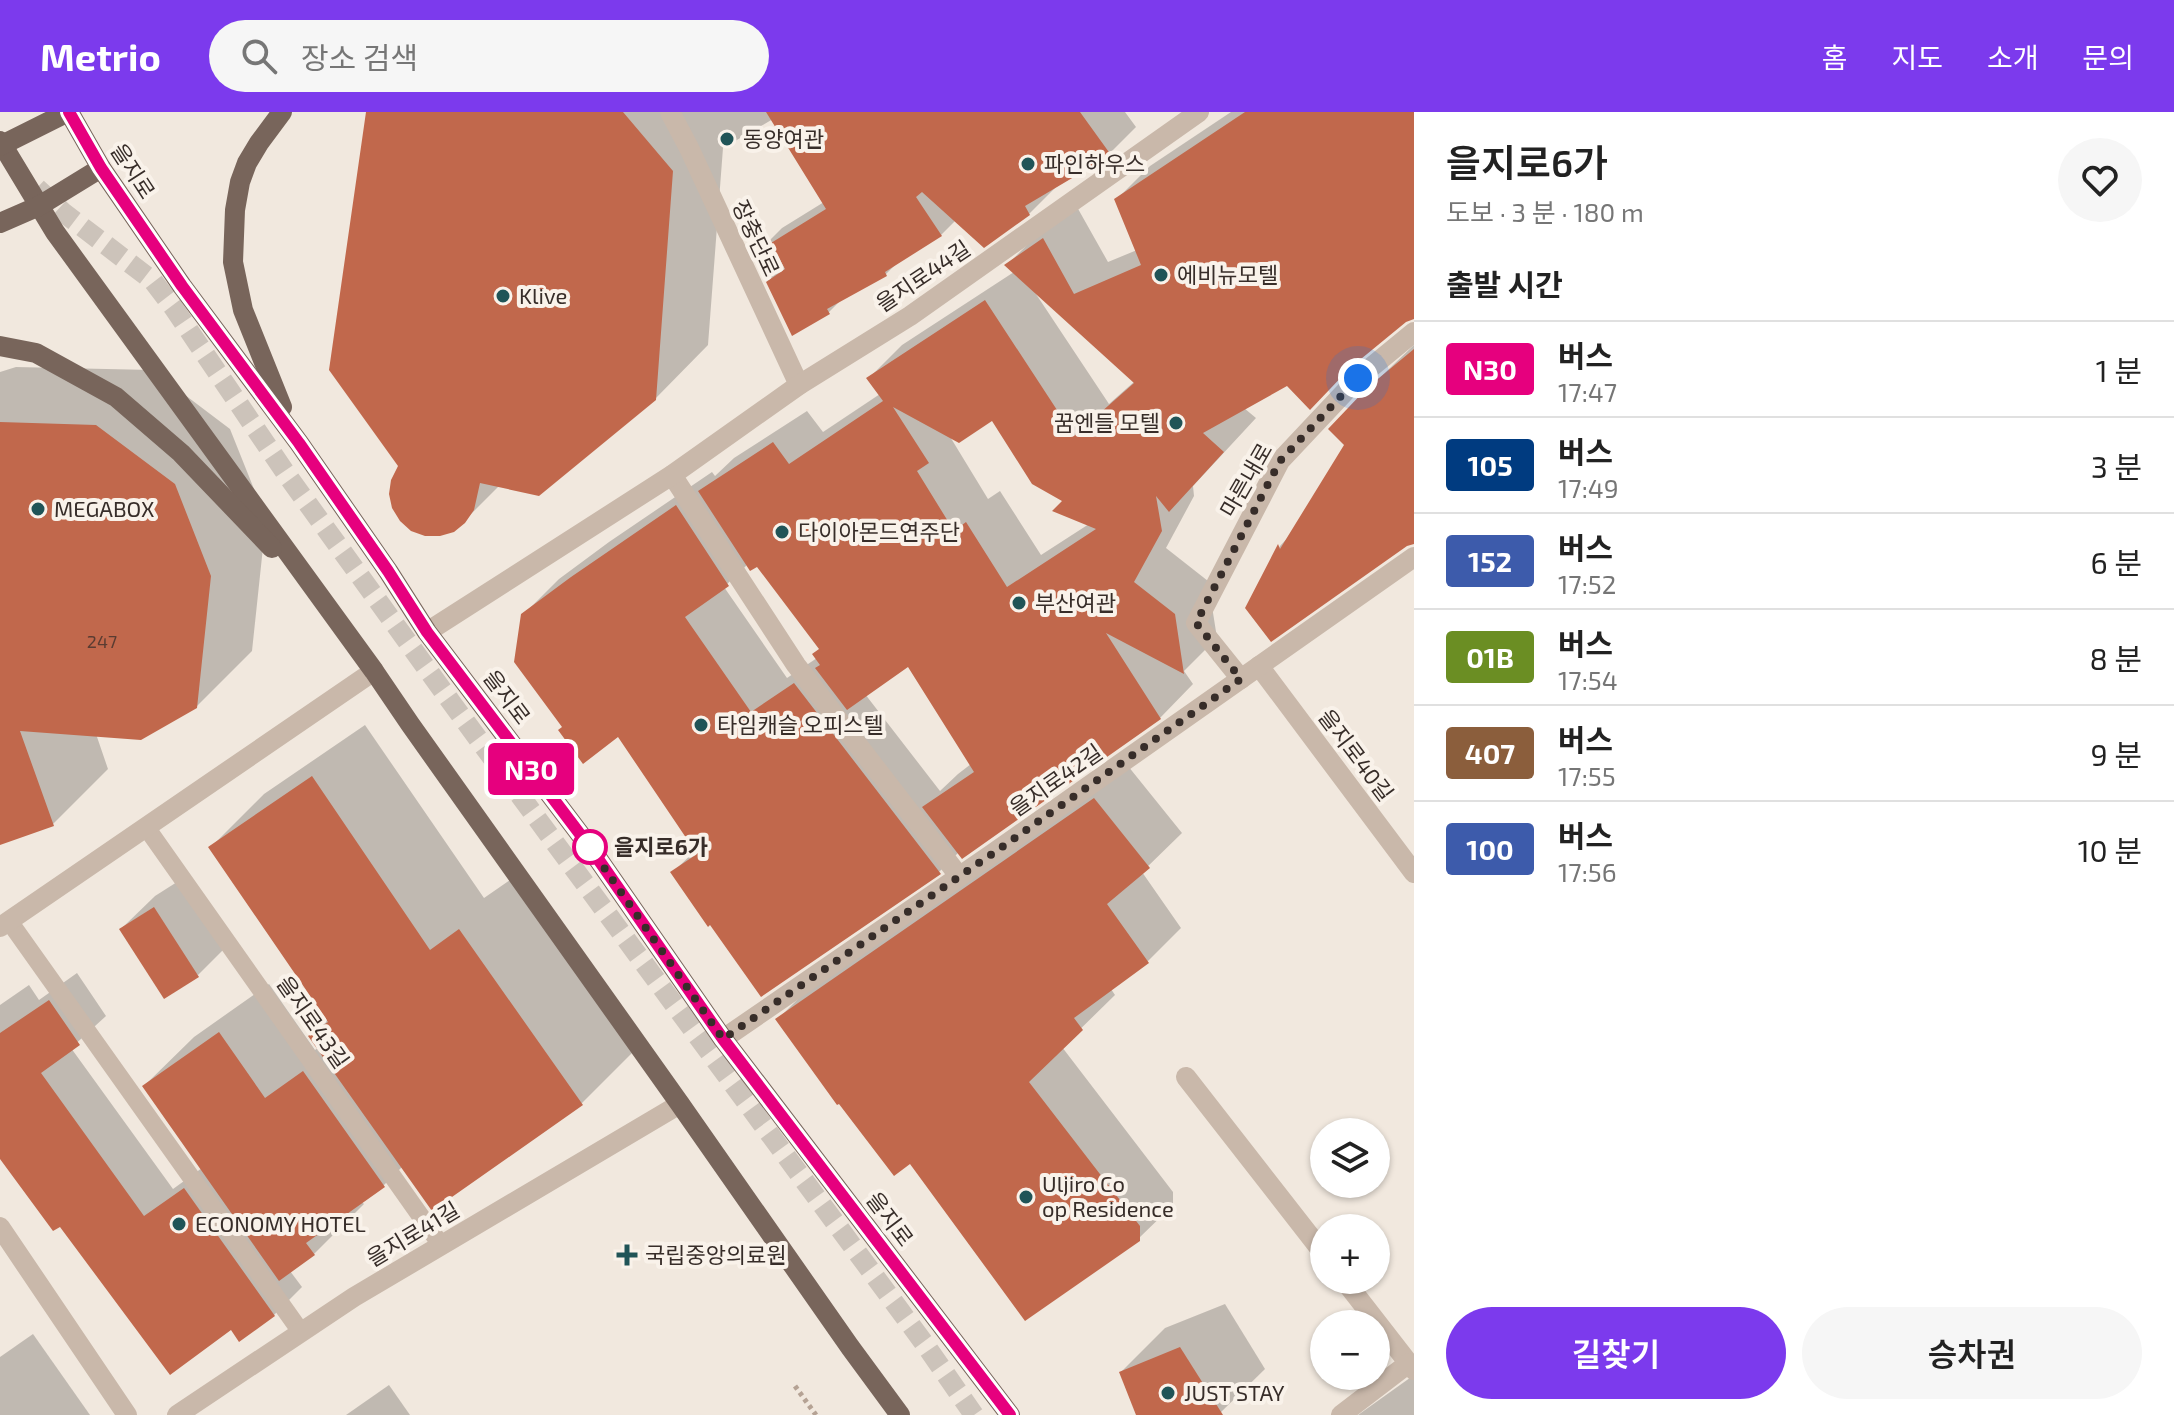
<!DOCTYPE html>
<html lang="ko">
<head>
<meta charset="utf-8">
<style>
	body { margin:0; font-family:"Exo 2","Noto Sans KR",sans-serif; background:#f6f6f6; color:#222; height:100vh; display:flex; flex-direction:column; font-size:30px; white-space:nowrap }
	* { box-sizing:border-box; margin:0 }
	p { font-size:26px; color:#767676 }
	.icon { flex:none; width:44px; height:44px; fill:none; stroke:currentColor; stroke-width:2; stroke-linecap:round; stroke-linejoin:round }
	.map { position:relative; flex:1; overflow:hidden }
	.side { display:flex; flex-direction:column; background:#fff; width:760px }
	.side>* { flex:none }
	.badge { padding:0 16px; border-radius:6px; font-size:28px; line-height:52px }
	.buttons { position:absolute; left:1310px; top:1006px; display:grid; gap:16px }
	.buttons a { display:grid; place-items:center; width:80px; height:80px; border-radius:50%; background:#fff; box-shadow:0 2px 6px #0004; font-size:40px }
	.you { position:absolute; width:40px; height:40px; margin:-20px; border:6px solid #fff; border-radius:50%; background:#1a73e8; box-shadow:0 0 0 12px #1a73e833 }
	.map>.badge { position:absolute; translate:-50% -50%; box-shadow:0 0 0 4px #fff }
	h2 { padding:0 32px; font-size:30px; line-height:72px }
	.round { display:grid; place-items:center; flex:none; width:84px; height:84px; border-radius:42px; background:#f6f6f6 }
	.summary { display:flex; align-items:center; justify-content:space-between; height:136px; padding:0 32px }
	h1 { font-size:38px; font-weight:600; line-height:60px }
	.action { display:flex; gap:16px; margin-top:auto; padding:16px 32px }
	.action a { flex:1; height:92px; border-radius:48px; background:#7c3aed; color:#fff; font-size:32px; font-weight:600; line-height:92px; text-align:center }
	.action a+a { background:#f6f6f6; color:#222 }
	ul { padding:0; list-style:none }
	li { display:flex; align-items:center; gap:24px; height:96px; padding:0 32px; border-top:2px solid #e0e0e0 }
	li div { flex:1 }
	li b { display:block; font-size:30px }
	li em { font-style:normal }
	li .badge { min-width:88px; font-weight:700; text-align:center }
	header { display:flex; align-items:center; gap:48px; box-sizing:border-box; height:112px; padding:0 40px; background:#7c3aed; color:#fff }
	header strong { font-size:38px }
	nav { display:flex; gap:44px; margin-inline-start:auto; font-size:28px }
	.search { width:560px; height:72px; background:#f6f6f6; display:flex; align-items:center; gap:20px; box-sizing:border-box; padding:0 28px; border-radius:44px; color:#767676; font-size:30px }
	main { display:flex; flex:1; min-height:0 }
	.map>svg:first-child { display:block }
</style>
</head>
<body>
<header>
<strong>Metrio</strong>
<div class="search"><svg class="icon" aria-label="search" viewBox="0 0 24 24"><circle cx="10" cy="10" r="6"/><path d="M15 15l6 6"/></svg>장소 검색</div>
<nav><a>홈</a><a>지도</a><a>소개</a><a>문의</a></nav>
</header>
<main>
<div class="map">
<svg width="1414" height="1303" viewBox="0 0 1414 1303">
	<rect width="100%" height="100%" fill="#f1e8de"/>
	<g fill="#0003" fill-rule="evenodd">
		<path d="M368,0H1125L1136,15L1109,42L1056,75L1029,102L956,108L941,123L899,149L886,162L842,187L829,200L793,222L755,143L782,116L824,90L773,7L723,36L708,233L655,287L500,373L464,409L401,353Z"/>
		<path d="M1231,0H1414V206L1405,208L1244,296L1256,306L1193,374L1194,384L1166,436L1208,469L1217,526L1184,559L1193,572L1160,606L959,740L939,760L672,761L697,737L619,622L564,614L523,503L559,467L609,430L712,360L715,364L734,346L807,299L823,320L880,282L869,266L902,233L1014,160L1007,153L1040,120L1077,95L1108,150L1137,138L1117,87L1150,54ZM1034,179L1135,269L1109,292ZM992,306L1065,388L1089,412L1041,443L1000,379L988,387L949,323ZM748,452H757L821,536L817,546L787,566L724,475ZM909,552L971,652L958,662L940,679L865,582Z"/>
		<path d="M1414,233V428L1247,496L1280,434L1291,422L1347,333L1368,277Z"/>
		<path d="M16,255L152,258L230,317L266,407L252,539L196,595L96,622L108,657L53,712L0,731V260Z"/>
		<path d="M365,613L484,786L513,766L635,938L582,991L432,1096L403,1054L384,1073L361,1089L364,1092L314,1142L290,1159L302,1175L274,1203L231,1216L60,1112L0,1043V893L29,873L39,888L77,861L106,904L71,936L173,1077L202,1056L144,974L194,925L269,872L315,938L319,935L311,924L328,907L211,735L264,682Z"/>
		<path d="M1128,654L1182,721L1142,760L1181,816L1147,850L1111,877L1115,883L1062,935L1173,1080V1093L1138,1127L910,1049L778,907L812,873Z"/>
		<path d="M188,763L231,830L198,863L121,817L155,784Z"/>
		<path d="M1225,1192L1265,1257L1218,1303H1138L1121,1260L1165,1216Z"/>
		<path d="M33,1222L90,1303H0V1245Z"/>
		<path d="M1414,1263V1303H1358Z"/>
		<path d="M389,1273L410,1303H346Z"/>
	</g>
	<g fill="#c1684c" fill-rule="evenodd">
		<path d="M366,0H623L673,59L656,288L539,384L480,371L474,398L465,411L454,420L440,424H425L411,419L400,409L392,396L389,382L391,368L398,354L329,258Z"/>
		<path d="M766,0H1080L1111,43L1025,94L1030,103L984,136L922,80L916,85L942,124L885,160L887,164L827,197L830,202L792,224L766,170L785,157L771,131L826,97Z"/>
		<path d="M1245,0H1414V207L1406,210L1350,256L1310,298L1287,274L1203,321L1224,340L1169,400L1156,384L1162,419L1134,470L1175,502L1184,562L1106,521L1161,607L962,747L922,695L974,660L908,555L847,598L815,556L820,553L812,542L819,537L757,455L750,459L698,379L773,330L789,352L883,289L866,266L985,188L1074,324L1134,271L1004,153L1043,126L1074,182L1141,153L1114,87ZM893,295L959,331L992,309L1032,372L1062,389L1052,399L1096,417L1007,475L966,410L954,419L917,359L929,351Z"/>
		<path d="M1414,237V432L1407,434L1271,530L1245,496L1278,432L1280,437L1344,333L1328,317L1367,276Z"/>
		<path d="M0,310L96,313L175,372L211,464L197,596L141,628L20,619L54,714L0,733Z"/>
		<path d="M676,393L729,474L685,505L751,600L794,571L941,762L761,885L710,813L708,815L670,760L697,742L618,625L583,652L558,618L562,615L514,550L521,502L571,465Z"/>
		<path d="M312,664L430,838L459,817L583,993L432,1099L308,924L328,910L208,735Z"/>
		<path d="M1094,686L1150,756L1107,792L1149,851L1074,906L1083,918L1029,970L1140,1114V1129L1025,1209L910,1052L894,1064L839,992L837,993L775,907Z"/>
		<path d="M154,795L199,865L164,887L119,817Z"/>
		<path d="M49,888L80,933L41,961L144,1104L184,1076L275,1204L239,1230L231,1218L170,1263L60,1115L53,1119L0,1047V921Z"/>
		<path d="M219,920L265,986L303,959L385,1075L306,1131L315,1143L279,1169L142,974Z"/>
		<path d="M1180,1235L1223,1303H1136L1119,1260Z"/>
	</g>
	<g fill="none" stroke-linecap="round" stroke-linejoin="round">
		<path stroke="#ccc3ba" stroke-width="20" stroke-dasharray="20 10" stroke-linecap="butt" d="M37,76L64,101L153,169L173,195L287,363L451,590L924,1231L974,1303"/>
		<path stroke="#b5a294" stroke-width="5" stroke-dasharray="4 4" stroke-linecap="butt" d="M795,1274L816,1303"/>
		<g stroke="#c9b8aa" stroke-width="18">
			<path d="M146,715L441,1133"/>
			<path d="M9,809L301,1220"/>
		</g>
		<g stroke="#c9b8aa" stroke-width="20">
			<path d="M670,0L689,36L799,273"/>
			<path d="M672,363L796,553L959,764"/>
			<path d="M427,520L672,363L799,273L910,204L1199,0"/>
			<path d="M1259,554L1414,761"/>
			<path d="M1241,567L1196,511L1280,349L1358,266L1414,220"/>
			<path d="M0,815L374,559"/>
			<path d="M723,927L992,742L1414,445"/>
			<path d="M1186,965L1324,1142"/>
			<path d="M0,1115L127,1303"/>
			<path d="M1344,1168L1414,1258"/>
			<path d="M177,1303L354,1185L680,992"/>
			<path d="M1341,1303L1409,1251"/>
		</g>
		<g stroke="#78655b" stroke-width="20">
			<path d="M69,0L101,56L182,174L299,331L388,459L427,520L589,734L723,927L1010,1303"/>
			<path d="M282,0L259,31L247,51L240,70L235,98L233,150L243,198L282,295"/>
			<path d="M0,29L55,120L374,559L410,612L680,992L850,1235L900,1303"/>
			<path d="M0,34L68,0"/>
			<path d="M0,111L39,94L101,56"/>
			<path d="M0,234L36,241L116,285L181,341L272,436"/>
		</g>
	</g>
	<g fill="none" stroke-linecap="round" stroke-linejoin="round">
		<defs>
			<path id="line" d="M69,0L101,56L182,174L299,331L388,459L427,520L589,734L723,927L1010,1303"/>
		</defs>
		<use href="#line" stroke="#fff" stroke-width="18"/>
		<use href="#line" stroke="#e6007e" stroke-width="12"/>
		<path stroke="#372d29" stroke-width="8" stroke-dasharray="0 14.4" d="M590,735L589,734L723,927L992,742L1241,567L1196,511L1280,349L1358,266"/>
	</g>
	<g fill="#205457" stroke="#f9f2ea" stroke-width="3">
		<circle cx="727" cy="27" r="8"/>
		<circle cx="1028" cy="52" r="8"/>
		<circle cx="1161" cy="163" r="8"/>
		<circle cx="503" cy="184" r="8"/>
		<circle cx="1176" cy="311" r="8"/>
		<circle cx="38" cy="397" r="8"/>
		<circle cx="782" cy="420" r="8"/>
		<circle cx="1019" cy="491" r="8"/>
		<circle cx="701" cy="613" r="8"/>
		<circle cx="1026" cy="1085" r="8"/>
		<circle cx="179" cy="1112" r="8"/>
		<path d="M623 1131h8v8h8v8h-8v8h-8v-8h-8v-8h8z"/>
		<circle cx="1168" cy="1281" r="8"/>
	</g>
	<circle fill="#fff" stroke="#e6007e" stroke-width="4" cx="590" cy="735" r="16"/>
	<g text-anchor="middle" stroke-width="8" stroke-linejoin="round" paint-order="stroke">
		<g font-size="18" fill="#5a3c32">
			<text x="102" y="536">247</text>
		</g>
		<g font-size="22" fill="#372d29" stroke="#f9f2ea" text-anchor="start">
			<text x="743" y="35">동양여관</text>
			<text x="1044" y="60">파인하우스</text>
			<text x="1177" y="171">에비뉴모텔</text>
			<text x="519" y="192">Klive</text>
			<text x="1160" y="319" text-anchor="end">꿈엔들 모텔</text>
			<text x="54" y="405">MEGABOX</text>
			<text x="798" y="428">다이아몬드연주단</text>
			<text x="1035" y="499">부산여관</text>
			<text x="717" y="621">타임캐슬 오피스텔</text>
			<text x="1042" y="1080">Uljiro Co<tspan x="1042" dy="25">op Residence</tspan></text>
			<text x="195" y="1120">ECONOMY HOTEL</text>
			<text x="645" y="1151">국립중앙의료원</text>
			<text x="1184" y="1289">JUST STAY</text>
		</g>
		<g font-size="22" fill="#372d29" stroke="#f9f2ea">
			<text transform="translate(133 59) rotate(57)" y="8">을지로</text>
			<text transform="translate(756 126) rotate(65)" y="8">장충단로</text>
			<text transform="translate(923 164) rotate(-34)" y="8">을지로44길</text>
			<text transform="translate(1246 368) rotate(-60)" y="8">마른내로</text>
			<text transform="translate(507 585) rotate(53)" y="8">을지로</text>
			<text transform="translate(1356 643) rotate(53)" y="8">을지로40길</text>
			<text transform="translate(1056 668) rotate(-35)" y="8">을지로42길</text>
			<text transform="translate(313 910) rotate(55)" y="8">을지로43길</text>
			<text transform="translate(890 1107) rotate(53)" y="8">을지로</text>
			<text transform="translate(413 1122) rotate(-31)" y="8">을지로41길</text>
		</g>
		<g font-size="22" font-weight="bold" fill="#372d29" stroke="#f9f2ea" text-anchor="start">
			<text x="614" y="743">을지로6가</text>
		</g>
	</g>
</svg>
<div class="buttons">
<a><svg class="icon" aria-label="layers" viewBox="0 0 24 24"><path d="M12 4l9 5-9 5-9-5zM3 14l9 5 9-5"/></svg></a>
<a>+</a>
<a>−</a>
</div>
<div class="you" style="left:1358px;top:266px"></div>
<b class="badge" style="left:531px;top:657px;background:#e6007e;color:#fff">N30</b>
</div>
<section class="side">
<div class="summary"><div><h1>을지로6가</h1><p>도보 · 3 분 · 180 m</p></div><a class="round"><svg class="icon" aria-label="heart" viewBox="0 0 24 24"><path d="M12 20l-8-8c-3-5 5-10 8-4 3-6 11-1 8 4z"/></svg></a></div>
<h2>출발 시간</h2>
<ul>
<li><span class="badge" style="background:#e6007e;color:#fff">N30</span><div><b>버스</b><p>17:47</p></div><em>1 분</em></li>
<li><span class="badge" style="background:#003b80;color:#fff">105</span><div><b>버스</b><p>17:49</p></div><em>3 분</em></li>
<li><span class="badge" style="background:#3d5bab;color:#fff">152</span><div><b>버스</b><p>17:52</p></div><em>6 분</em></li>
<li><span class="badge" style="background:#6b8e23;color:#fff">01B</span><div><b>버스</b><p>17:54</p></div><em>8 분</em></li>
<li><span class="badge" style="background:#8b5e3c;color:#fff">407</span><div><b>버스</b><p>17:55</p></div><em>9 분</em></li>
<li><span class="badge" style="background:#3d5bab;color:#fff">100</span><div><b>버스</b><p>17:56</p></div><em>10 분</em></li>
</ul>
<div class="action"><a>길찾기</a><a>승차권</a></div>
</section>
</main>
</body>
</html>
